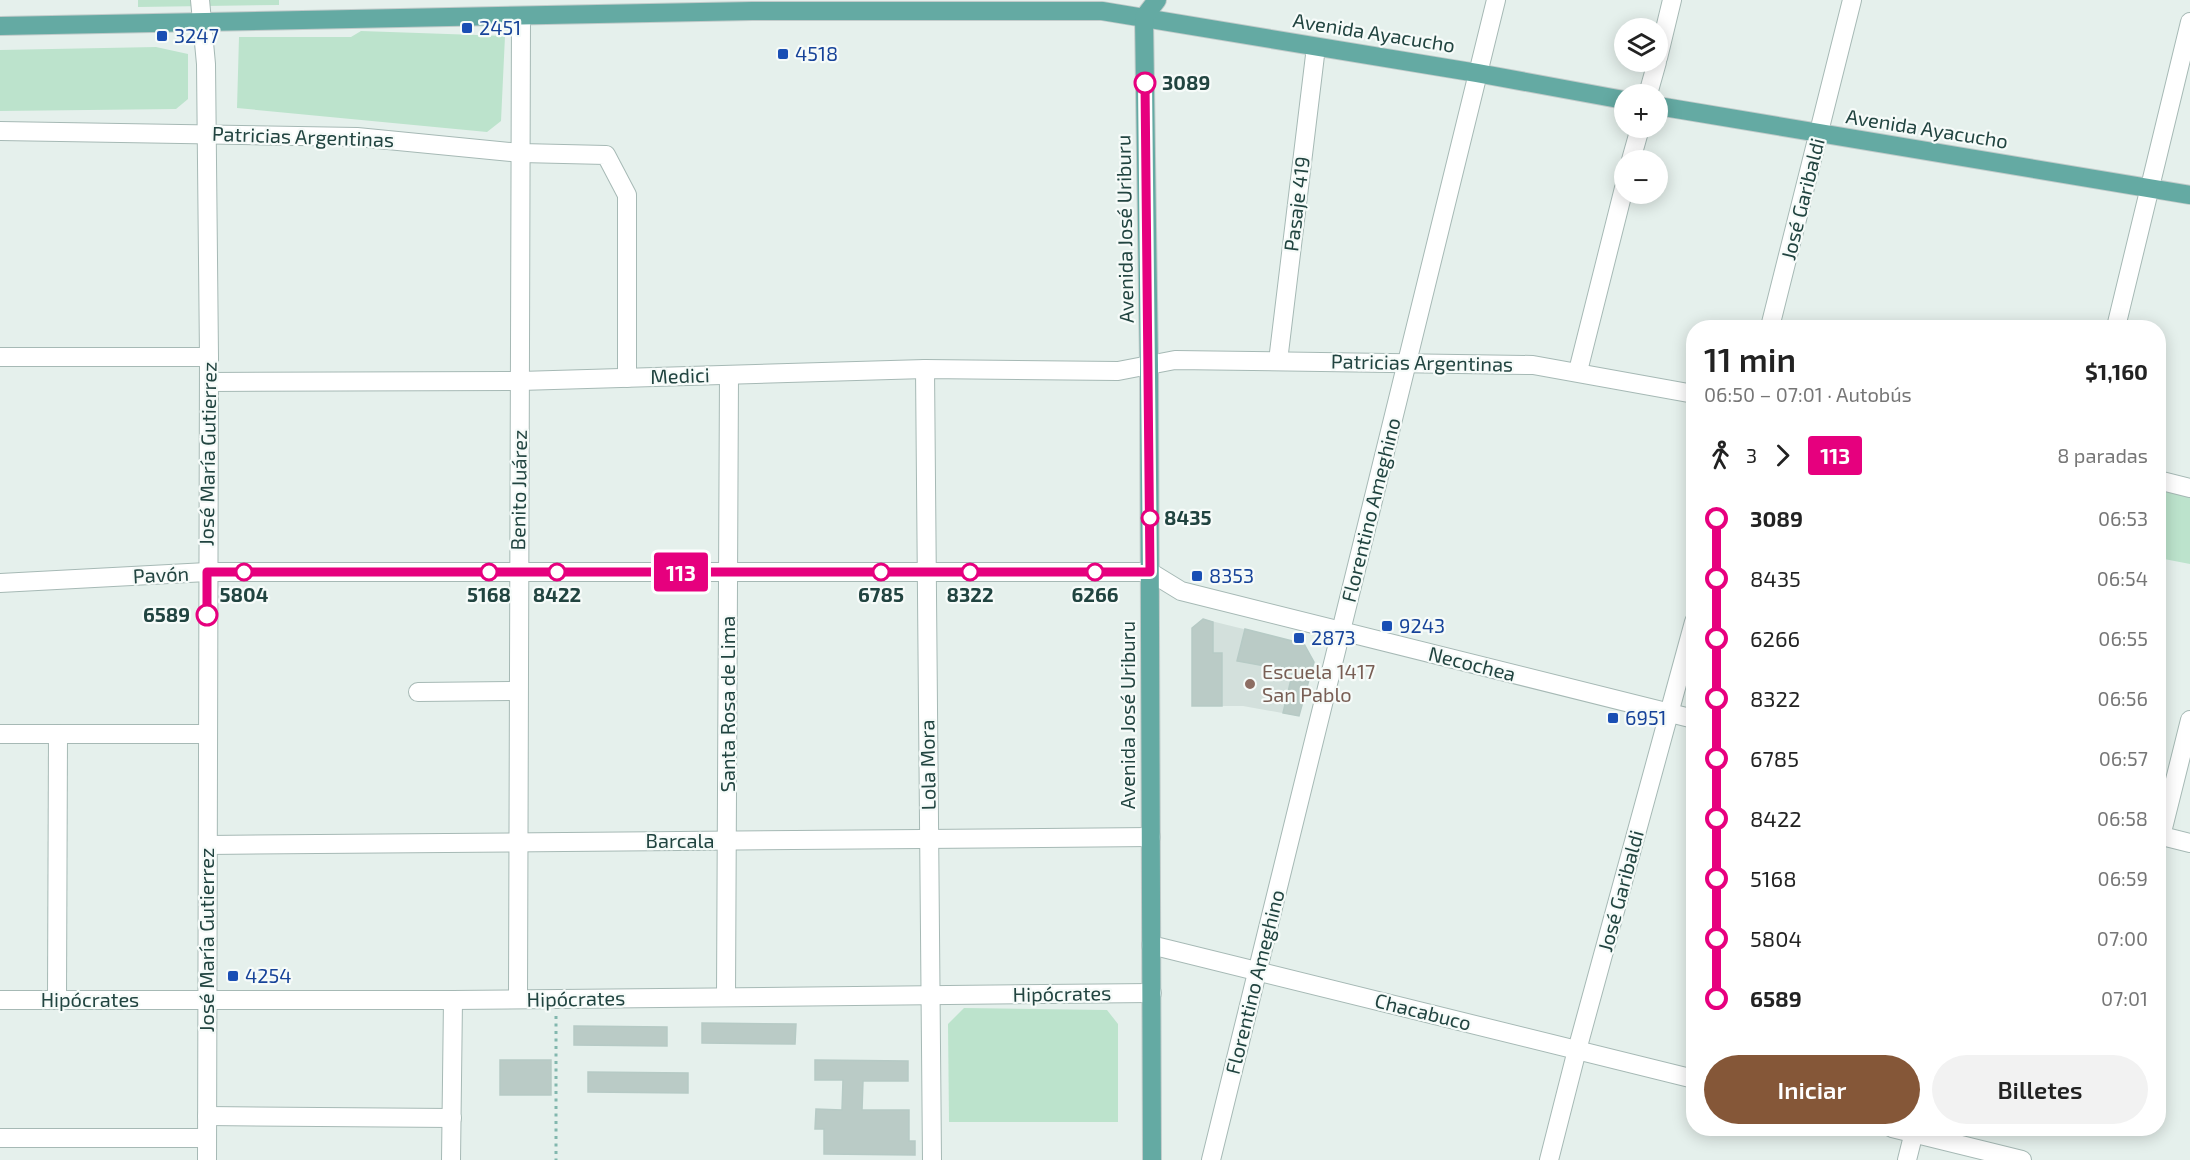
<!DOCTYPE html>
<html lang="es">
<head>
<meta charset="utf-8">
<style>
	body { margin:0; font-family:"Exo 2",sans-serif; background:#f2f2f2; color:#222; height:100vh; display:flex; flex-direction:column; font-size:22px; white-space:nowrap }
	* { box-sizing:border-box; margin:0 }
	p { font-size:20px; color:#767676 }
	.icon { flex:none; width:33px; height:33px; fill:none; stroke:currentColor; stroke-width:2; stroke-linecap:round; stroke-linejoin:round }
	.map { position:relative; flex:1; overflow:hidden }
	.sheet { position:absolute; left:1686px; top:320px; width:480px; height:816px; display:flex; flex-direction:column; background:#fff; border-radius:24px; box-shadow:0 3px 15px #0003 }
	.sheet>* { flex:none }
	.badge { padding:0 12px; border-radius:4px; font-size:21px; line-height:39px }
	.buttons { position:absolute; left:1614px; top:18px; display:grid; gap:12px }
	.buttons a { display:grid; place-items:center; width:54px; height:54px; border-radius:50%; background:#fff; box-shadow:0 3px 15px #0003; font-size:30px }
	.map>.badge { position:absolute; translate:-50% -50%; box-shadow:0 0 0 3px #fff }
	.legs { display:flex; align-items:center; gap:9px; height:66px; padding:0 18px; font-size:20px }
	.legs p { margin-inline-start:auto }
	.overview { display:flex; align-items:center; justify-content:space-between; height:102px; padding:0 18px }
	h1 { font-size:33px; font-weight:600; line-height:45px }
	.primary-button { display:flex; gap:12px; margin-top:auto; padding:12px 18px }
	.primary-button a { flex:1; height:69px; border-radius:36px; background:#855738; color:#fff; font-size:24px; font-weight:600; line-height:69px; text-align:center }
	.primary-button a+a { background:#f2f2f2; color:#222 }
	ul { padding:0 18px; list-style:none }
	li { display:flex; align-items:center; gap:21px; height:60px; font-size:22px }
	li i { display:grid; place-items:center; width:9px; height:100%; margin:0 8px; background:currentColor }
	li i::after { content:''; width:15px; height:15px; margin:-8px; border:4px solid; border-radius:50%; background:#fff }
	li p { margin-inline-start:auto }
	li:first-child i { background:linear-gradient(#0000 50%,currentColor 0) }
	li:last-child i { background:linear-gradient(currentColor 50%,#0000 0) }
	.map>svg:first-child { display:block }
</style>
</head>
<body>
<div class="map">
<svg width="2190" height="1160" viewBox="0 0 2190 1160">
	<rect width="100%" height="100%" fill="#e5f0ec"/>
	<path fill="#d3e0dc" d="M1203,619L1304,644L1314,662L1299,716L1243,706H1192V628Z"/>
	<g fill="#bce3cc">
		<path d="M138,0H279V5L138,7Z"/>
		<path d="M361,31L505,36L501,121L487,132L237,108L239,37H351Z"/>
		<path d="M156,47L188,54V99L176,109L0,111V50Z"/>
		<path d="M2158,488L2190,496V564L2159,558Z"/>
		<path d="M964,1008L1107,1010L1118,1024V1122H949L948,1024Z"/>
	</g>
	<g fill="#bacbc6" stroke="#b6cac5" stroke-width="1.5">
		<path d="M1203,619L1213,622V653H1222V706H1192V628Z"/>
		<path d="M1245,629L1304,644L1314,662L1299,716L1283,713L1293,671L1237,661Z"/>
		<path d="M702,1023L796,1024L795,1044L702,1043Z"/>
		<path d="M574,1026L667,1027V1046L574,1045Z"/>
		<rect x="500" y="1060" width="51" height="35"/>
		<path d="M815,1060L908,1061V1081H863L862,1110H909V1141H915V1155L824,1154V1129H815L816,1109L842,1110L843,1080H815Z"/>
		<path d="M588,1072L688,1073V1093L588,1092Z"/>
	</g>
	<g fill="none" stroke-linecap="round" stroke-linejoin="round">
		<defs>
			<g id="minor">
				<path d="M200,0L206,64L209,357L207,1160"/>
				<path d="M1658,58L1672,0"/>
				<path d="M1648,94L1657,62"/>
				<path d="M0,131L357,137L521,153L606,155L627,195V378"/>
				<path d="M1631,160L1640,128"/>
				<path d="M1770,327L1852,0"/>
				<path d="M2116,327L2190,22"/>
				<path d="M0,357H209"/>
				<path d="M1278,361L1316,47"/>
				<path d="M925,369L932,1160"/>
				<path d="M1578,371L1624,188"/>
				<path d="M209,382L520,381L925,369L1118,371L1175,360L1533,365L1694,394"/>
				<path d="M2158,480L2190,488"/>
				<path d="M0,583L207,572H1150L1181,591L1694,719"/>
				<path d="M418,692L518,691"/>
				<path d="M0,734H208"/>
				<path d="M2158,835L2190,843"/>
				<path d="M2161,836L2190,720"/>
				<path d="M208,845L1151,837"/>
				<path d="M1151,945L1694,1079"/>
				<path d="M726,997L729,375"/>
				<path d="M518,999L521,16"/>
				<path d="M0,1000H453L1152,993"/>
				<path d="M57,1000L58,734"/>
				<path d="M207,1116L452,1118"/>
				<path d="M1892,1128L2022,1160"/>
				<path d="M0,1138H207"/>
				<path d="M451,1160L453,1000"/>
				<path d="M1211,1160L1496,0"/>
				<path d="M1549,1160L1577,1050L1694,622"/>
				<path d="M1907,1160L1915,1128"/>
			</g>
			<g id="major">
				<path d="M0,26L752,11H1102L1477,73L1624,100"/>
				<path d="M1658,106L2190,195"/>
				<path d="M1152,1160L1149,365L1144,17L1157,0"/>
			</g>
		</defs>
		<use href="#minor" stroke="#a6b9b5" stroke-width="20"/>
		<use href="#major" stroke="#c1cbca" stroke-width="20"/>
		<path stroke="#82b7ae" stroke-width="3" stroke-dasharray="3 4.5" stroke-linecap="butt" d="M556,1016V1160"/>
		<use href="#minor" stroke="#fff" stroke-width="18"/>
		<use href="#major" stroke="#64aaa3" stroke-width="18"/>
	</g>
	<g fill="none" stroke-linecap="round" stroke-linejoin="round">
		<defs>
			<path id="line-1" d="M207,615V572H1150L1145,83"/>
		</defs>
		<use href="#line-1" stroke="#fff" stroke-width="14"/>
		<use href="#line-1" stroke="#e6007e" stroke-width="9"/>
	</g>
	<g fill="#1a4fb4" stroke="#f6fbf9" stroke-width="2">
		<rect x="461" y="22" width="12" height="12" rx="3"/>
		<rect x="156" y="30" width="12" height="12" rx="3"/>
		<rect x="777" y="48" width="12" height="12" rx="3"/>
		<rect x="1191" y="570" width="12" height="12" rx="3"/>
		<rect x="1381" y="620" width="12" height="12" rx="3"/>
		<rect x="1293" y="632" width="12" height="12" rx="3"/>
		<rect x="1607" y="712" width="12" height="12" rx="3"/>
		<rect x="227" y="970" width="12" height="12" rx="3"/>
	</g>
	<g fill="#fff" stroke="#e6007e" stroke-width="3">
		<circle cx="1145" cy="83" r="10"/>
		<circle cx="1150" cy="518" r="8"/>
		<circle cx="244" cy="572" r="8"/>
		<circle cx="489" cy="572" r="8"/>
		<circle cx="557" cy="572" r="8"/>
		<circle cx="881" cy="572" r="8"/>
		<circle cx="970" cy="572" r="8"/>
		<circle cx="1095" cy="572" r="8"/>
		<circle cx="207" cy="615" r="10"/>
	</g>
	<circle fill="#8d6e63" stroke="#f6fbf9" stroke-width="2" cx="1250" cy="684" r="6"/>
	<g text-anchor="middle" stroke-width="4.5" stroke-linejoin="round" paint-order="stroke">
		<g font-size="20" fill="#164399" stroke="#f6fbf9" text-anchor="start">
			<text x="479" y="35">2451</text>
			<text x="174" y="43">3247</text>
			<text x="795" y="61">4518</text>
			<text x="1209" y="583">8353</text>
			<text x="1399" y="633">9243</text>
			<text x="1311" y="645">2873</text>
			<text x="1625" y="725">6951</text>
			<text x="245" y="983">4254</text>
		</g>
		<g font-size="20" fill="#214440" stroke="#f6fbf9">
			<text transform="translate(1374 33) rotate(9)" y="7">Avenida Ayacucho</text>
			<text transform="translate(1927 129) rotate(9)" y="7">Avenida Ayacucho</text>
			<text transform="translate(303 137) rotate(2)" y="7">Patricias Argentinas</text>
			<text transform="translate(1803 199) rotate(-76)" y="7">José Garibaldi</text>
			<text transform="translate(1297 204) rotate(-83)" y="7">Pasaje 419</text>
			<text transform="translate(1125 229) rotate(-91)" y="7">Avenida José Uriburu</text>
			<text transform="translate(1422 363) rotate(1)" y="7">Patricias Argentinas</text>
			<text transform="translate(680 376) rotate(-2)" y="7">Medici</text>
			<text transform="translate(208 454) rotate(-89)" y="7">José María Gutierrez</text>
			<text transform="translate(519 490) rotate(-89)" y="7">Benito Juárez</text>
			<text transform="translate(1371 510) rotate(-76)" y="7">Florentino Ameghino</text>
			<text transform="translate(161 575) rotate(-3)" y="7">Pavón</text>
			<text transform="translate(1472 664) rotate(14)" y="7">Necochea</text>
			<text transform="translate(728 704) rotate(-90)" y="7">Santa Rosa de Lima</text>
			<text transform="translate(1128 715) rotate(-90)" y="7">Avenida José Uriburu</text>
			<text transform="translate(928 765) rotate(-91)" y="7">Lola Mora</text>
			<text x="680" y="848">Barcala</text>
			<text transform="translate(1621 891) rotate(-75)" y="7">José Garibaldi</text>
			<text transform="translate(207 940) rotate(-90)" y="7">José María Gutierrez</text>
			<text transform="translate(1255 982) rotate(-76)" y="7">Florentino Ameghino</text>
			<text transform="translate(1062 994) rotate(-1)" y="7">Hipócrates</text>
			<text transform="translate(576 999) rotate(-1)" y="7">Hipócrates</text>
			<text x="90" y="1007">Hipócrates</text>
			<text transform="translate(1423 1012) rotate(14)" y="7">Chacabuco</text>
		</g>
		<g font-size="20" font-weight="bold" fill="#214440" stroke="#f6fbf9">
			<text x="1162" y="90" text-anchor="start">3089</text>
			<text x="1164" y="525" text-anchor="start">8435</text>
			<text x="244" y="602">5804</text>
			<text x="489" y="602">5168</text>
			<text x="557" y="602">8422</text>
			<text x="881" y="602">6785</text>
			<text x="970" y="602">8322</text>
			<text x="1095" y="602">6266</text>
			<text x="190" y="622" text-anchor="end">6589</text>
		</g>
		<g font-size="20" fill="#785e54" stroke="#f6fbf9" text-anchor="start">
			<text x="1262" y="679">Escuela 1417<tspan x="1262" dy="23">San Pablo</tspan></text>
		</g>
	</g>
</svg>
<div class="buttons">
<a><svg class="icon" aria-label="layers" viewBox="0 0 24 24"><path d="M12 4l9 5-9 5-9-5zM3 14l9 5 9-5"/></svg></a>
<a>+</a>
<a>−</a>
</div>
<b class="badge" style="left:681px;top:572px;background:#e6007e;color:#fff">113</b>
<section class="sheet">
<div class="overview"><div><h1>11 min</h1><p>06:50 – 07:01 · Autobús</p></div><b>$1,160</b></div>
<div class="legs"><svg class="icon" aria-label="walk" viewBox="0 0 24 24"><circle cx="13" cy="4" r="2"/><path d="M13 8l-2 6 4 7M11 14l-3 7M7 12l3-4h3l4 4"/></svg>3<svg class="icon" aria-label="forward" viewBox="0 0 24 24"><path d="M9 5l7 7-7 7"/></svg><b class="badge" style="background:#e6007e;color:#fff">113</b><p>8 paradas</p></div>
<ul>
<li><i style="color:#e6007e"></i><b>3089</b><p>06:53</p></li>
<li><i style="color:#e6007e"></i><span>8435</span><p>06:54</p></li>
<li><i style="color:#e6007e"></i><span>6266</span><p>06:55</p></li>
<li><i style="color:#e6007e"></i><span>8322</span><p>06:56</p></li>
<li><i style="color:#e6007e"></i><span>6785</span><p>06:57</p></li>
<li><i style="color:#e6007e"></i><span>8422</span><p>06:58</p></li>
<li><i style="color:#e6007e"></i><span>5168</span><p>06:59</p></li>
<li><i style="color:#e6007e"></i><span>5804</span><p>07:00</p></li>
<li><i style="color:#e6007e"></i><b>6589</b><p>07:01</p></li>
</ul>
<div class="primary-button"><a>Iniciar</a><a>Billetes</a></div>
</section>
</div>
</body>
</html>
